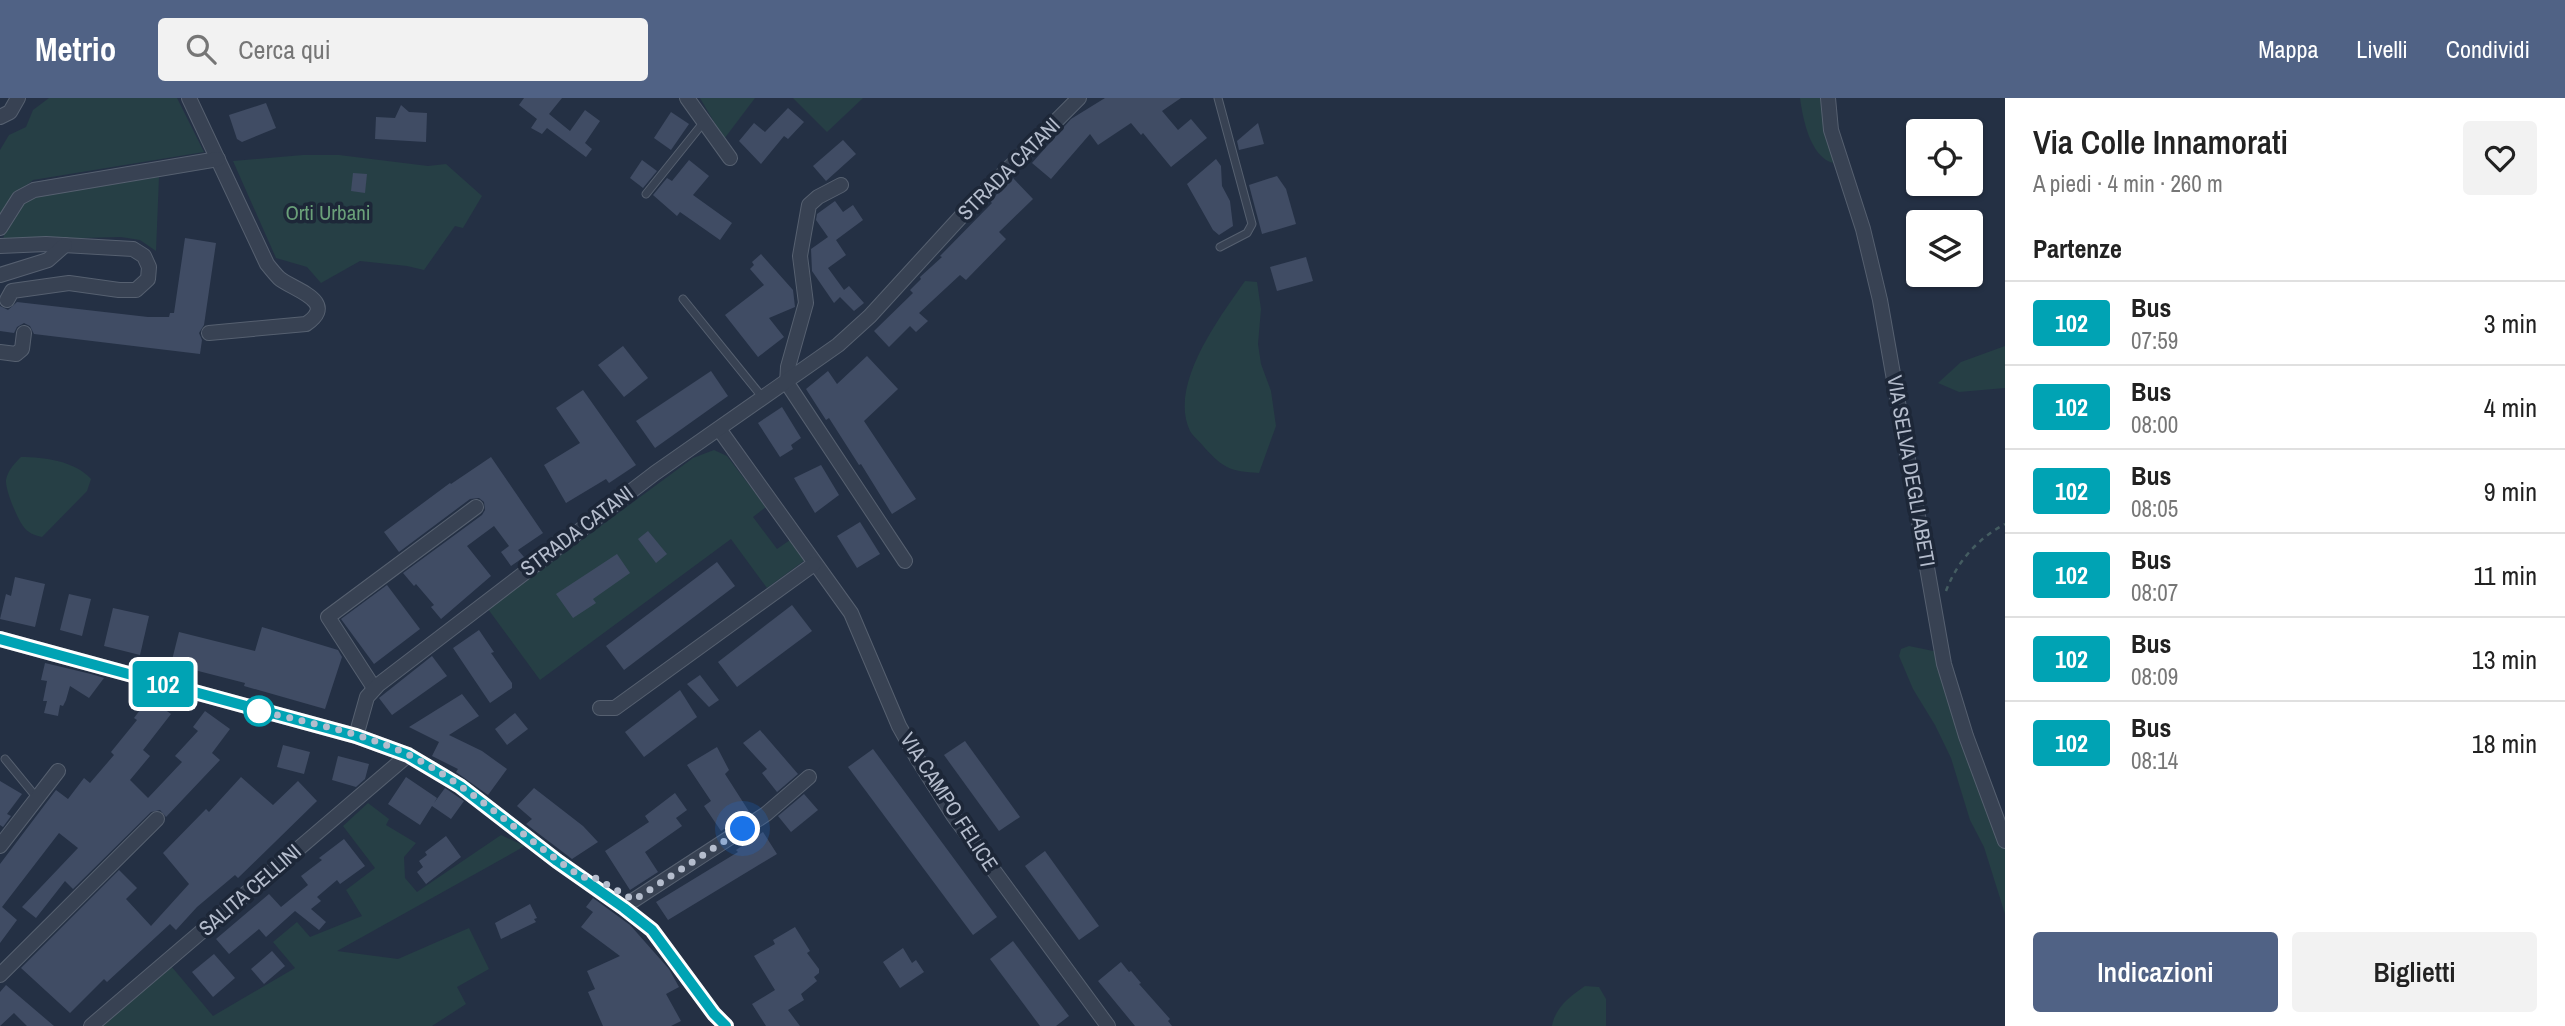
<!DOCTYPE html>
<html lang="it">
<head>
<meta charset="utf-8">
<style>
	body { margin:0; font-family:"Archivo Narrow",sans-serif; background:#f2f2f2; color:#222; height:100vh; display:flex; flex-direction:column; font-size:26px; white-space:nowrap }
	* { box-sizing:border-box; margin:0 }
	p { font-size:23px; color:#767676 }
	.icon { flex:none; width:38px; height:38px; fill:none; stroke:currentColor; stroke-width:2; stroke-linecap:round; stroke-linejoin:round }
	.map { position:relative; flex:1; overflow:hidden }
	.sheet { display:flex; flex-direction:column; background:#fff; width:560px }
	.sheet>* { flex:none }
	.badge { padding:0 14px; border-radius:5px; font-size:24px; line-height:46px }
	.tools { position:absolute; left:1906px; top:21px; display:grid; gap:14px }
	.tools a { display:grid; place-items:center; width:77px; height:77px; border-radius:7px; background:#fff; box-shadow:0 2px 5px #0004; font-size:35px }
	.you { position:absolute; width:35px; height:35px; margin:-18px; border:5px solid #fff; border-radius:50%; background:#1a73e8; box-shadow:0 0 0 10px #1a73e833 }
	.map>.badge { position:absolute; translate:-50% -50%; box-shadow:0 0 0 4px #fff }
	h2 { padding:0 28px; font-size:26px; line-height:63px }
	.round { display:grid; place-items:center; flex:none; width:74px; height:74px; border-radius:7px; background:#f2f2f2 }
	.overview { display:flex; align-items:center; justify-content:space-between; height:119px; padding:0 28px }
	h1 { font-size:33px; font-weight:600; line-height:52px }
	.cta { display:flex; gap:14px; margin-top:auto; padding:14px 28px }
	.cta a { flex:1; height:80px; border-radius:7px; background:#506285; color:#fff; font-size:28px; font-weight:600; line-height:80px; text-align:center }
	.cta a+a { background:#f2f2f2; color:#222 }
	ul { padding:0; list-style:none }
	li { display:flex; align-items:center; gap:21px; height:84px; padding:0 28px; border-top:2px solid #e0e0e0 }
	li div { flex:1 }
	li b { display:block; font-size:26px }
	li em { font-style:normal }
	li .badge { min-width:77px; font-weight:700; text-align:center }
	header { display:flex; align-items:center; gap:42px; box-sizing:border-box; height:98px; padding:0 35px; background:#506285; color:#fff }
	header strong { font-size:33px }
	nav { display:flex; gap:38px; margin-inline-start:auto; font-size:24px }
	.search { width:490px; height:63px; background:#f2f2f2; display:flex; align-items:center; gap:18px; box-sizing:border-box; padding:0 24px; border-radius:7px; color:#767676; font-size:26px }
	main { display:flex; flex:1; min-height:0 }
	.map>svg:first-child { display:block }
</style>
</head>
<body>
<header>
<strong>Metrio</strong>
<div class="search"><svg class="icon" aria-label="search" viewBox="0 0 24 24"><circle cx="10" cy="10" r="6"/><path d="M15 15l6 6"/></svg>Cerca qui</div>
<nav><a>Mappa</a><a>Livelli</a><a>Condividi</a></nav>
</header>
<main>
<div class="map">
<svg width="2005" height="928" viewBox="0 0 2005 928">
	<rect width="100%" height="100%" fill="#243044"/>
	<g fill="#263f45">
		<path d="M49,0H177L204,54L33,82L22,91L0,118V52L9,37L26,29L33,12Z"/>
		<path d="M700,0H755L724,41Z"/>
		<path d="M793,0H863L827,34Z"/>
		<path d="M1800,0H1827L1839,66C1811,65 1803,22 1800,0Z"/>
		<path d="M303,57H339L428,68L446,66L482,98L463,130L455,128L424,172L407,168L360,163L321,185L307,169L276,160L233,63Z"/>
		<path d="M159,79L156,153L140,142L121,139L3,142C6,123 16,110 32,99Z"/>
		<path d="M1245,183L1257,184L1261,211L1258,246L1261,266L1271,293L1276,328L1259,375C1230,373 1224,371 1204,349C1200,344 1193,338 1190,333C1168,287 1220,219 1245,183Z"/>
		<path d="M2005,248V290L1959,294L1938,285L1961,264Z"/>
		<path d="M714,352L727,358L766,409L753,419L777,451L790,442L805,462L767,490L731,441L540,582L488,511L693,360Z"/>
		<path d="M21,359C44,359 75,363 91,381L87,393L42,439C34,437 28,435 23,428C17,420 5,391 6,382C8,372 14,366 21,359Z"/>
		<path d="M1909,548L1938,554L2005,747V816L1984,749L1970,722L1951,660L1935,627L1913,591L1899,558L1901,551Z"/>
		<path d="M368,705L389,721L386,727L416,745L404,759L405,780L417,794L501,737L525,748L337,853L398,861L469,830L489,871L457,889L466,906L432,928H101L171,868L213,918L295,870L273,844L297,824L310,839L362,818L346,792L375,770L343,728Z"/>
		<path d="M1585,888L1599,889L1606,901V928H1552C1555,909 1571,898 1585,888Z"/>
	</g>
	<g fill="#404c64">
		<path d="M524,0H562L549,16L570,33L585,12L600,23L585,45L592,51L586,59L547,30L542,36L531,30L537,21L519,7Z"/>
		<path d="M1105,0H1181L1162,13L1178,32L1191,21L1207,40L1171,69L1143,35L1141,37L1131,25L1098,47L1090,36L1051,81L1032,65L1071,21Z"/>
		<path d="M266,5L276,30L242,44L237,41L229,17Z"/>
		<path d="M401,7L409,14L427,15L426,44L375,41L376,19L395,20Z"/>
		<path d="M788,10L804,24L788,41L784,38L761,66L739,43L754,25L765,34Z"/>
		<path d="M671,14L689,26L671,52L654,40Z"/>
		<path d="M1258,25L1264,46L1239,52L1237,43Z"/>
		<path d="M843,42L856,56L826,83L813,68Z"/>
		<path d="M1216,61L1221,68L1222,88L1230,103L1233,128L1219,137L1213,132L1187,86Z"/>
		<path d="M642,62L657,73L643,90L630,80Z"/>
		<path d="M689,62L709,78L693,97L732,125L720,142L680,114L677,118L653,97L667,80L672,83Z"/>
		<path d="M353,75L367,76L365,95L351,93Z"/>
		<path d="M1277,78L1286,91L1296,126L1262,136L1249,87Z"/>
		<path d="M1013,80L1033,101L999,134L1006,141L966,182L960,177L919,215L928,223L916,234L910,228L889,249L874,233L913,195L910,192L921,181L920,179L942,159L940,158L992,105L990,103Z"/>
		<path d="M835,103L843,114L853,107L863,122L836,142L846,157L828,170L844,192L849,188L864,205L854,213L840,199L834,205L812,173L811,151L828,139L816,122L817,116Z"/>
		<path d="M185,140L216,145L204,227L199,235L202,242L200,256L34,236L30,228L24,225L17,229L14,235L0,233V208L8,212L17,204L148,219H169L170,215H174Z"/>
		<path d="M761,156L793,192L795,209L769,220L784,239L758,259L725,217L764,187L750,171L754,167L752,164Z"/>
		<path d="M1306,159L1313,183L1277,193L1270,169Z"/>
		<path d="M623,248L648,280L624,299L598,267Z"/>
		<path d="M867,258L898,291L864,323L916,401L892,416L861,366L859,367L829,320L826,322L806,291L828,273L837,286Z"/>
		<path d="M711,273L728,298L655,350L636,323Z"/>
		<path d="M583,292L636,367L609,385L606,381L566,405L544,367L580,345L556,310Z"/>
		<path d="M782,309L801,340L791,347L793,351L780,359L758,325Z"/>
		<path d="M491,359L543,435L518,452L524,459L511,468L501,454L509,448L494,428L467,448L491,478L441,521L431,509L434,507L416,486L414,488L403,475L482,417L485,412L484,404L479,400L470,401L399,454L384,434L450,385L451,386Z"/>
		<path d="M821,367L839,397L815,415L794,380Z"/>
		<path d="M860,424L880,456L857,470L837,438Z"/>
		<path d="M648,433L667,456L656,465L638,441Z"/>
		<path d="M617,456L630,475L593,501L596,505L573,520L556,496Z"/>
		<path d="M717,464L735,488L624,572L606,548Z"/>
		<path d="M15,479L45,486L35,529L0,521L6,496L11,498Z"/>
		<path d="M387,487L420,531L374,566L341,521Z"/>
		<path d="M69,496L91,501L82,538L60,532Z"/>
		<path d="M792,507L812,533L737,589L718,564Z"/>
		<path d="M113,510L149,518L140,557L104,548Z"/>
		<path d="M262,529L338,552L342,559L325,611L244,588L245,585L171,566L179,534L255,553Z"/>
		<path d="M479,532L494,554L491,555L512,585V590L490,605L453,550Z"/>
		<path d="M432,558L447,578L392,617L379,600Z"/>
		<path d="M45,565L91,576L104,580L89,600L70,588L66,602L63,608L60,607L58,618L44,615L47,603H43L47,583L41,582Z"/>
		<path d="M700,577L719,602L709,609L687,586Z"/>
		<path d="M680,592L697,619L644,659L625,634Z"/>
		<path d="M462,596L479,618L449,637L482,653L507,671L488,697L456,674L458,671L432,658L439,644L409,629Z"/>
		<path d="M149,600L171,616L143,652L150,658L130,682L148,700L182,664L175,658L198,633L193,629L205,613L230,631L212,655L220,662L166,719L160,712L151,714L73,791L65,783L36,820L22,809L78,750L59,735L2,809L17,822L0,845V766L56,692L68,701L84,680L90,685L114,657L111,654L137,622L134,620Z"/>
		<path d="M515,615L528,631L507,647L495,631Z"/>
		<path d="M760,632L798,676L777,694L762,675L767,671L743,645Z"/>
		<path d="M965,643L1020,719L999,733L944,657Z"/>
		<path d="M283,647L310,654L304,676L277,669Z"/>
		<path d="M717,649L729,672L725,676L750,715L721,733L704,708L711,703L687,667Z"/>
		<path d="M873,651L997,819L973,837L848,669Z"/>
		<path d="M338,658L369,666L365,681L356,689L332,682Z"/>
		<path d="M241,679L273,707L298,683L317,703L238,780L235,777L197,809L176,832L170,826L107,884L104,881L70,915L21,870L119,772L137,790L126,801L151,828L189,786L163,755L206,711L209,714Z"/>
		<path d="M406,679L437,700L434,705L445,690L464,703L451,721L432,708L420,727L388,706Z"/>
		<path d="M0,683L22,696L7,716L11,718L3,729L0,727Z"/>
		<path d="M534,690L583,728L598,744L572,761L526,726L532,721L517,708Z"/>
		<path d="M675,695L687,712L676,720L682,728L645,754L658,774L630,792L605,753L649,724L645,718Z"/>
		<path d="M804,696L818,712L791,734L778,718Z"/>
		<path d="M763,734L777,756L668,822L656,804L738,754L736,752Z"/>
		<path d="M446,738L461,759L426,786L417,774L423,769L419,763L427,757L425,754Z"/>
		<path d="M344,741L365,768L340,786L337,782L317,799L321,803L311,811L326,824L319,832L295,813L266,839L259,831L229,856L216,841L269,796L281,809L308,787L301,778L322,762L319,760Z"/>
		<path d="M1045,753L1099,828L1079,842L1025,768Z"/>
		<path d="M593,800L630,827L669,871L679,889L666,896L681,923L671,928H603L588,894L595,891L587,873L620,858L581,829L593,814L586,809Z"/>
		<path d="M530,806L537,820L534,821L536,824L501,841L495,825Z"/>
		<path d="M795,829L810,853L807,855L819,871V875L814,879L817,883L801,896L804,902L788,912L800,928H766L752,906L775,892L754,858L775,846L773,842Z"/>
		<path d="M1013,843L1069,918L1056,928H1040L990,861Z"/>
		<path d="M903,850L912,865L916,862L924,874L900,890L883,864Z"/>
		<path d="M272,853L285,868L264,886L251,871Z"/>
		<path d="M214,856L235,880L213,899L192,874Z"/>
		<path d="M1121,864L1129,874L1131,873L1141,885L1139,886L1170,921L1168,923L1172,928H1135L1098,883Z"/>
		<path d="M6,887L54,928H27L14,915L0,928V894Z"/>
	</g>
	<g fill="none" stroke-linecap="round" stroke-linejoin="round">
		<defs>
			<g id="service">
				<path d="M1218,0L1252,126L1247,135L1220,149"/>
				<path d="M646,96L703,25"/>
				<path d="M683,201L763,300"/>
				<path d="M5,661L37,700"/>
			</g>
			<g id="minor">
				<path d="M189,0L267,166C271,171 275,176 279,180C291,191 340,203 306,226L209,235"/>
				<path d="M687,0L730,60"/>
				<path d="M1828,0L1831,32L1863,131L1880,202L1944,566L1966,638L2005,743"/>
				<path d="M0,19L10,14L18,0"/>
				<path d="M841,87L818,99L809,107L800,158L806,205L788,269L787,285L905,463"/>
				<path d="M0,130L19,100L34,92L218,61"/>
				<path d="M0,148L46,146L133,151L144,158L149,169L148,181L136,192H119L69,185L12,193L7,202"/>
				<path d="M0,177L48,162L65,147"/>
				<path d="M0,254L16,256L22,251L24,235"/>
				<path d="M719,331L851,515L899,628L917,660L953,717L1108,928"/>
				<path d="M0,541L356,638L408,657L460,688L557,763L624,810L652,832L714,916L726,928"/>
				<path d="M374,590L328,519L476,409"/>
				<path d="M600,610H615L814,466"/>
				<path d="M356,638L367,599L378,587L655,375L838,247L870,218L967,112L1079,0"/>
				<path d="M0,748L58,673"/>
				<path d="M634,802L766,716L809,679"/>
				<path d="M0,877L157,721"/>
				<path d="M91,928L408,657"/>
			</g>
		</defs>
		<use href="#service" stroke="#566070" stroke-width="9"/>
		<use href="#minor" stroke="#566070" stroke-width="16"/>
		<path stroke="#445c61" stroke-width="2.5" stroke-dasharray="5 5" stroke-linecap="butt" d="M1946,493C1957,464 1977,441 2005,426"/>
		<use href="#service" stroke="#384253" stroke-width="7"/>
		<use href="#minor" stroke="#384253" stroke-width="14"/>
	</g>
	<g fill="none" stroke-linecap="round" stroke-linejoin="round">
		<defs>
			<path id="line" d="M0,541L356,638L408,657L460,688L557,763L624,810L652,832L714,916L726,928"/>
		</defs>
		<use href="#line" stroke="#fff" stroke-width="16"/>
		<use href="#line" stroke="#00a3b4" stroke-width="10"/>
		<path stroke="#b5bdcd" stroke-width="7" stroke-dasharray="0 12.6" d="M259,613L250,610C302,624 360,633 409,657C473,689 524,741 583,780L590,777L634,802L743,731"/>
	</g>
	<circle fill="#fff" stroke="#00a3b4" stroke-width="3.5" cx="259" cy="613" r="14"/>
	<g text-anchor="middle" stroke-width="7" stroke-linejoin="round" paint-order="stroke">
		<g font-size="21" fill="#b5bdcd" stroke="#1d2738">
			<text transform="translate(1009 71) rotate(-45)" y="7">STRADA CATANI</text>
			<text transform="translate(1911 373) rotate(80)" y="7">VIA SELVA DEGLI ABETI</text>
			<text transform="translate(577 433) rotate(-37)" y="7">STRADA CATANI</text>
			<text transform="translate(949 704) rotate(57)" y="7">VIA CAMPO FELICE</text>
			<text transform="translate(250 792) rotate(-41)" y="7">SALITA CELLINI</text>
		</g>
		<g font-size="21" fill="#6aa079" stroke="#1d2738">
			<text x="328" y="122">Orti Urbani</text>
		</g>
	</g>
</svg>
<div class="tools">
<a><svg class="icon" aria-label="locate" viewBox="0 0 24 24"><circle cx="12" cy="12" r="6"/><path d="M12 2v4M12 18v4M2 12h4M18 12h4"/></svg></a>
<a><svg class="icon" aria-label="layers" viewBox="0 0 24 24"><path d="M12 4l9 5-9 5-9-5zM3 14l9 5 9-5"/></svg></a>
</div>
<div class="you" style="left:743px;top:731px"></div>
<b class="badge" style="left:163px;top:586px;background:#00a3b4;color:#fff">102</b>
</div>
<section class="sheet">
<div class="overview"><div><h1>Via Colle Innamorati</h1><p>A piedi · 4 min · 260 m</p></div><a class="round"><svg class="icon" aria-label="heart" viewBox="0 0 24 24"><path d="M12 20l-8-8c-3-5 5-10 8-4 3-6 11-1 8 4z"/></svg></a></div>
<h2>Partenze</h2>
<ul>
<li><span class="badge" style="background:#00a3b4;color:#fff">102</span><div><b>Bus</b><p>07:59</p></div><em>3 min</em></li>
<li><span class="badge" style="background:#00a3b4;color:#fff">102</span><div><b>Bus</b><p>08:00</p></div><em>4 min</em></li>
<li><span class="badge" style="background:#00a3b4;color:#fff">102</span><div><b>Bus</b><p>08:05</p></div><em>9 min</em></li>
<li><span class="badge" style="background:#00a3b4;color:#fff">102</span><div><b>Bus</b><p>08:07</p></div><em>11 min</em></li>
<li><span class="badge" style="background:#00a3b4;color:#fff">102</span><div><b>Bus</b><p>08:09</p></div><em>13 min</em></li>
<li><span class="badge" style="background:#00a3b4;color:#fff">102</span><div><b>Bus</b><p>08:14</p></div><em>18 min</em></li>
</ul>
<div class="cta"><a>Indicazioni</a><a>Biglietti</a></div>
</section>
</main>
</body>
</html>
